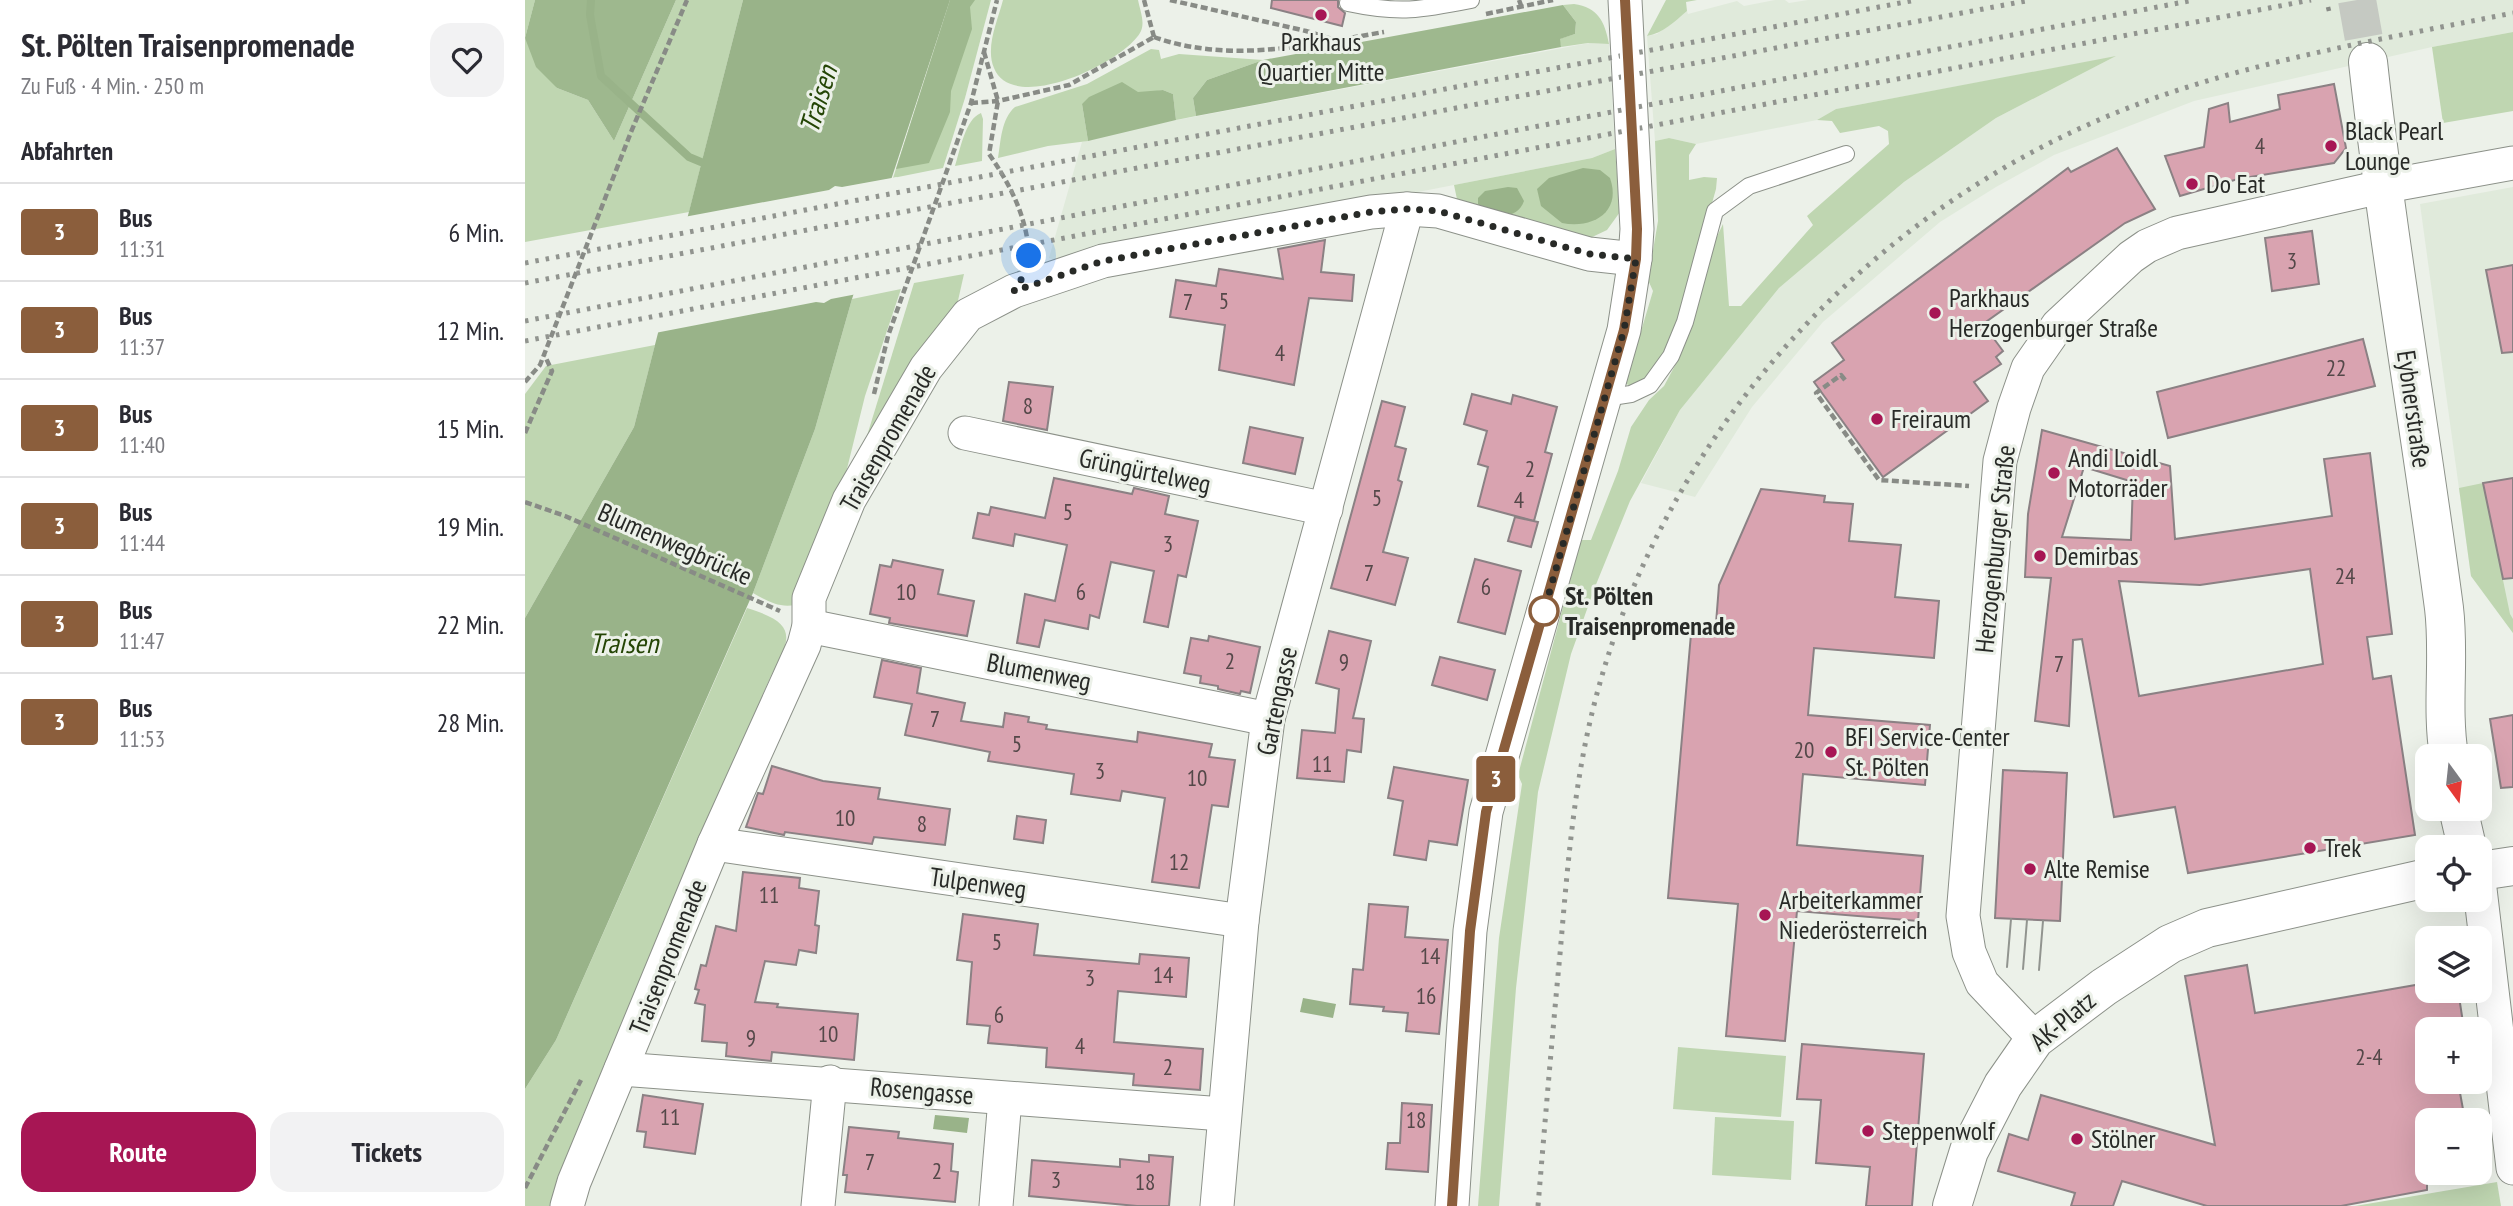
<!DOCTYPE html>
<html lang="de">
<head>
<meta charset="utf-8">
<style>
	body { margin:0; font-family:"PT Sans Narrow",sans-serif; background:#f2f2f3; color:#2b2b33; height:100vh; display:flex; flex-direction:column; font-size:26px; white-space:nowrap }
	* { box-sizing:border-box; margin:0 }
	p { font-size:23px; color:#7c7c81 }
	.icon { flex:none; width:38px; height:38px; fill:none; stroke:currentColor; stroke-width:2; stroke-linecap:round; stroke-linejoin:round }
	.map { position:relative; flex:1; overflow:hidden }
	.panel { display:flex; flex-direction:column; background:#fff; width:525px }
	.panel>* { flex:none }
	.badge { padding:0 14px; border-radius:5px; font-size:24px; line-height:46px }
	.needle { width:46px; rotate:165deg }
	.buttons { position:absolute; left:1890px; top:744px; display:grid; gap:14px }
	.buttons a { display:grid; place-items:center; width:77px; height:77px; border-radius:14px; background:#fff; box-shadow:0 7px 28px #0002; font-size:35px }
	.you { position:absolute; width:35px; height:35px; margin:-18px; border:5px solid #fff; border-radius:50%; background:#1a73e8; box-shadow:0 0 0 10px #1a73e833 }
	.map>.badge { position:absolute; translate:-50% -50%; box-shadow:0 0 0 4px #fff }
	h2 { padding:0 21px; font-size:26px; line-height:63px }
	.round { display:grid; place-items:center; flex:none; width:74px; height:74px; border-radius:21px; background:#f2f2f3 }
	.summary { display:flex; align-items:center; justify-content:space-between; height:119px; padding:0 21px }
	h1 { font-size:33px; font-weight:700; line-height:52px }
	.cta { display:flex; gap:14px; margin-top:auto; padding:14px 21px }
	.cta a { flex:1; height:80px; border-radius:21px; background:#a71654; color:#fff; font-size:28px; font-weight:700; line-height:80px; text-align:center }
	.cta a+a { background:#f2f2f3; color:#2b2b33 }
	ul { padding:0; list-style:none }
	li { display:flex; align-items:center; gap:21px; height:98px; padding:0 21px; border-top:2px solid #e1e1e2 }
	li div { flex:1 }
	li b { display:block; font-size:26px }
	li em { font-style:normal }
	li .badge { min-width:77px; font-weight:700; text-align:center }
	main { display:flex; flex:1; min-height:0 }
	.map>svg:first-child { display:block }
</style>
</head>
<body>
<main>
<section class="panel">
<div class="summary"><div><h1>St. Pölten Traisenpromenade</h1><p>Zu Fuß · 4 Min. · 250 m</p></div><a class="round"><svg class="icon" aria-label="heart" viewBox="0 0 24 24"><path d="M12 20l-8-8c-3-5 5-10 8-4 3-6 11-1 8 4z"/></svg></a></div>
<h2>Abfahrten</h2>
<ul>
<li><span class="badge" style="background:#8b5e3c;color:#fff">3</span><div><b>Bus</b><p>11:31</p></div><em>6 Min.</em></li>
<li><span class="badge" style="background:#8b5e3c;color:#fff">3</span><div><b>Bus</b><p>11:37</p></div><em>12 Min.</em></li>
<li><span class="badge" style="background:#8b5e3c;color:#fff">3</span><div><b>Bus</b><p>11:40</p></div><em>15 Min.</em></li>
<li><span class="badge" style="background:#8b5e3c;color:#fff">3</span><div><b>Bus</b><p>11:44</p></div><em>19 Min.</em></li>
<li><span class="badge" style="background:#8b5e3c;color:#fff">3</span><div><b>Bus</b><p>11:47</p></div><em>22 Min.</em></li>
<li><span class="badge" style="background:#8b5e3c;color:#fff">3</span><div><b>Bus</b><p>11:53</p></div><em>28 Min.</em></li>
</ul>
<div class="cta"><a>Route</a><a>Tickets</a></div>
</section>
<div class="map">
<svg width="1988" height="1206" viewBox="0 0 1988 1206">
	<rect width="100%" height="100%" fill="#ecf1e9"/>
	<g fill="#e0eadb">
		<path d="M1250,0H1260L1264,3L1283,0H1988V32L1907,47L1669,101L1529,155L1471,187L1415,222L1298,322L1227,407L1170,497L1116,483L1155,410L1254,288L1379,182L1471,118L1589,57L1311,109L1292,120L1171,144L1144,138L1130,141L1122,36L1132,34L1162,11L1163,14L1212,1L1219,6Z"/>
		<path d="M1064,43L1084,44L1090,149L1067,158L534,262L524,258L557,142L609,128Z"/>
		<path d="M1988,187V633L1946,576L1895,204Z"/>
	</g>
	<g fill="#bfd6b1">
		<path d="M0,0H10L0,38L32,88L63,100L89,141L151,0H218L164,212L0,242Z"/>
		<path d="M425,0H466L440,98L418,168L368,178Z"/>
		<path d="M478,0H613C615,10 620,22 616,31C602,61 488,116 469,68C460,47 473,20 478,0Z"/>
		<path d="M1141,0H1172L1161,2L1162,11C1149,22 1138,33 1122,36Z"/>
		<path d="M1049,4C1073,7 1080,22 1084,44L1063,43L1036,47L1034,39L1050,34L1051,22L1038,5Z"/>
		<path d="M1988,32V111L1918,123L1907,47Z"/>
		<path d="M626,49L634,50L636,59L654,54L738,60L682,80L668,98L671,116L651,120L648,94L638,90L557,104L563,141L523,146L473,158C476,141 476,119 490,107L562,84Z"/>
		<path d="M1591,56L1471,118L1379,182L1254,288L1155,410L1105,501L1070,587L1046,654L1013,792L991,988L974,1206H953L974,938L997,784L993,775L1056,540H1066L1093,471L1106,427L1124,400L1139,386L1153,360L1172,309L1187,247L1198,224L1204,306H1216L1288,225L1282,216L1364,144L1363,131L1354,126L1315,133L1307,121L1292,120L1311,109Z"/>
		<path d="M456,113L458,119L457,161L430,166C435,151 440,119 456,113Z"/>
		<path d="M1144,138L1171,144L1164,155V180L1179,177L1192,178L1191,189L1149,337L1126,376L1105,386L1095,380L1107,341L1114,338L1128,291L1123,280L1133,221L1130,141Z"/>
		<path d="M1090,149L1095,212L1082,230L1063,239L933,204L929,185L1067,158Z"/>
		<path d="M439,274L432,305L337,452L389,283Z"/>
		<path d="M376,289L340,396L315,497L270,605C254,608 242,601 228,593L290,429L327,299Z"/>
		<path d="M130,345L109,427L0,618V394L21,366Z"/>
		<path d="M1958,483L1985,614L1988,619V633L1946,576L1934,488Z"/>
		<path d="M222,608C273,624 267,637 245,678L56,1120L27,1206H0V1089L31,1040Z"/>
		<path d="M1153,1047L1261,1056L1256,1117L1148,1109Z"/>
		<path d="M1190,1117L1269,1121L1266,1180L1187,1175Z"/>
		<path d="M1972,1182L1976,1206H1830Z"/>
	</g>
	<g fill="#9eb88e">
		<path d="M10,0H151L89,141L63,100L32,88L11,67L0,38Z"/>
		<path d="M425,0H450L445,7L447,29L426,91L425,112L404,163L371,169Z"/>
		<path d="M1038,5L1051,22L1050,34L1035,39L1036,47L671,116L668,98L682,80L738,60Z"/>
		<path d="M597,82L613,92L638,90L648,94L651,120L563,141L557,104L564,97Z"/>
	</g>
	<g fill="#99b389">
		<path d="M218,0H425L327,299L290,429L228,593L31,1040L0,1089V618L109,427Z"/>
		<path d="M1058,168L1075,170L1085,178C1097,212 1068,229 1037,223L1016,206L1012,189L1024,178Z"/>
		<path d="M983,187L992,188L999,201C992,221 966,218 953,204V198L960,191Z"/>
		<path d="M778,998L811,1004L808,1018L775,1012Z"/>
		<path d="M410,1115L444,1118L442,1133L408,1129Z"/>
	</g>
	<path fill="#ecf1e9" d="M372,177L332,294L306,299L299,303L291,302L130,333L159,217L304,190L310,186L317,187Z"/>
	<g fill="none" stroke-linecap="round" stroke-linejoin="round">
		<path stroke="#99b389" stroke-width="8" d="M66,0L65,15L76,76L164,157L176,162"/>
	</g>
	<g fill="#d9a3b0" stroke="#8b8184" stroke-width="2" fill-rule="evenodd">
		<path d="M747,0H813V7L820,13L817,26L746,8Z"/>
		<path d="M1809,84L1821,148L1809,163L1713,179L1655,196L1640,156L1679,147L1684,109L1703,103L1705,122L1755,109L1753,95Z"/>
		<path d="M1592,148L1630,209L1600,223L1458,324L1478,351L1471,357L1476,364L1449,382L1463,401L1358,477L1289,382L1319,360L1307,343L1543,168L1546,172Z"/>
		<path d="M1787,231L1794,284L1747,291L1740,238Z"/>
		<path d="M800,240L796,272L829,275L827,301L784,298L769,385L694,370L700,325L645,317L651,280L691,286L694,269L758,279L753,249Z"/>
		<path d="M1988,265V352L1977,353L1961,270Z"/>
		<path d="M1838,339L1850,386L1643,438L1632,392Z"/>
		<path d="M484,382L528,387L522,430L478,421Z"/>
		<path d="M947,394L986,404L988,395L1032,407L1020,452L1027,454L1009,521L953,506L963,467L953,464L962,431L939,424Z"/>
		<path d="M857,401L880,407L870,446L881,449L873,480L877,482L858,552L883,558L870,605L806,588Z"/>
		<path d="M725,427L778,438L770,474L718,463Z"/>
		<path d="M1517,430L1645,466L1650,539L1807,516L1799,459L1845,453L1867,634L1842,637L1848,679L1866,676L1890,835L1663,873L1650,807L1589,817L1557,639L1548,640L1544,726L1510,721L1526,578L1500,577L1503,514ZM1559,467L1608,482L1606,540L1537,537ZM1785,569L1798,664L1614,696L1594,581L1675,585Z"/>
		<path d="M529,478L607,494L609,488L644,496L640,514L673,521L661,577L653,575L643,627L619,622L629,571L586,562L574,618L565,615L563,629L520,620L514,647L492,643L500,594L530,601L542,545L490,534L488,546L448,538L453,513L464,515L466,507L520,518Z"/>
		<path d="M1988,478V578L1978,579L1958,483Z"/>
		<path d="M1236,489L1300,496L1299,502L1328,504L1324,541L1376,545L1370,597L1414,601L1409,658L1289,648L1283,715L1405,725L1400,785L1278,774L1272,845L1398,856L1393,921L1272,911L1260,1041L1201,1036L1213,904L1143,898L1166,634L1190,636L1194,585Z"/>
		<path d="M990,517L1013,522L1006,547L983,541Z"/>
		<path d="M950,559L996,571L980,634L933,622Z"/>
		<path d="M368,560L418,570L413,594L449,601L442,636L364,623L365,618L345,614L355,565L366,567Z"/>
		<path d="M804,631L846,641L828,718L839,719L836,752L822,750L819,782L772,778L777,730L810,733L814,689L791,683Z"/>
		<path d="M684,636L735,647L725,693L716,691L715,694L693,689V686L675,683L676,676L659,673L666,638L683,641Z"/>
		<path d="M915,657L970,670L962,700L907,685Z"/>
		<path d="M357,660L396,668L392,693L440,703L436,721L478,727L480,713L504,717L503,722L522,725L521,729L612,742L613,732L687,744L684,757L710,760L703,807L687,805L674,888L627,882L640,798L597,791L595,801L546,794L549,774L463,761L465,752L380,735L387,704L349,697Z"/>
		<path d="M1988,715V787L1976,788L1965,719Z"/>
		<path d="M247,766L298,781L355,788L353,799L425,809L420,845L349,837L347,844L260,832L259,835L221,827L233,793L238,794Z"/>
		<path d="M869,767L943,780L932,845L904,841L901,860L869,855L878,801L863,798Z"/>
		<path d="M1478,770L1542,773L1535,921L1470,918Z"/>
		<path d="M492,816L521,820L518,843L489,839Z"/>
		<path d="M218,872L275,878L274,888L294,891L290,925L294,926L291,953L274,950L271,965L240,961L230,1002L253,1004L252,1007L333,1014L329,1060L247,1052L246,1061L201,1056L202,1043L177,1041L180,1005L170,1003L174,990L170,989L176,965L181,966L191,926L211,931Z"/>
		<path d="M844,904L883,907L880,937L923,940L914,1034L881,1031L883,1013L858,1011L859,1007L825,1004L828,969L838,970Z"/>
		<path d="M438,914L513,924L509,955L614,964L615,954L664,958L661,997L593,991L589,1042L678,1049L675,1090L608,1085L609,1074L521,1067L522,1048L463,1043L465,1026L442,1024L447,962L432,960Z"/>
		<path d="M1722,965L1730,1013L1902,983V990H1933L1939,1029H1902V1082H1933L1940,1120H1902V1190L1816,1206H1682L1597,1181L1588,1206H1546L1550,1193L1473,1171L1484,1134L1503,1140L1516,1095L1690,1145L1660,976Z"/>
		<path d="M1277,1044L1399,1054L1387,1206H1341L1345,1167L1291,1163L1296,1100L1272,1099Z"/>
		<path d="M118,1095L178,1104L170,1154L119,1147L121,1132L112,1131Z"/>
		<path d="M877,1103L907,1105L903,1172L861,1169L863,1143H875Z"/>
		<path d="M324,1127L374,1132L373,1138L428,1144L426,1171L433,1172L430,1202L320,1192L322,1175H318Z"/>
		<path d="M624,1155L648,1157L644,1206H612L504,1196L507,1160L595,1167V1159L624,1162Z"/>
	</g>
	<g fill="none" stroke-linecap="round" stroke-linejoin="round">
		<path stroke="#c5c9c2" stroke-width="38" stroke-dasharray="38 19" stroke-linecap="butt" d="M1832,0L1843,62"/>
		<defs>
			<g id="lane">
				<path d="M823,3C874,14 896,10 946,0"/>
				<path d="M1080,398L1106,394L1125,385L1146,356L1160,322L1190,211L1224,186L1321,154"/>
			</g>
			<g id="street">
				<path d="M440,433L801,509"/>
				<path d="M284,626L743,719"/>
				<path d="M189,844L717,921"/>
				<path d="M1955,889L1988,1168"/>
				<path d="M1510,1039L1457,983L1444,952L1438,916L1475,461L1489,408L1503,368L1533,325L1606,257L1622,246L1652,233L1856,187L1988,163"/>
				<path d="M96,1069L698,1114"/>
				<path d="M42,1206L49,1182L189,844L279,645L284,626V598L324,500L401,368L443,315L489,291L578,261L846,212L882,209L913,211L1064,254L1110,259"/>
				<path d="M293,1206L305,1082"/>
				<path d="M471,1206L480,1099"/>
				<path d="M692,1206L717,921L743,719L882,209"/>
				<path d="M927,1206L945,931L961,812L1099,330L1110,259L1112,229L1100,0"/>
			</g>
			<g id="secondary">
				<path d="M1843,62C1863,245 1895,426 1919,608C1925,657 1916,707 1924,756"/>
				<path d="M1933,808L1942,847"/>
				<path d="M1955,871L1988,866"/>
				<path d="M1427,1206L1444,1151L1478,1085L1510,1039L1579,987L1645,944L1682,928L1902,878"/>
			</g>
		</defs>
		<use href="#lane" stroke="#8c9189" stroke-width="18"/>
		<use href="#street" stroke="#8c9189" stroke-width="35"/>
		<use href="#secondary" stroke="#8c9189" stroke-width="40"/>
		<g stroke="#888b86" stroke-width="4.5" stroke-dasharray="7 3.5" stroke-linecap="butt">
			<path d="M619,0L629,37"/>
			<path d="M645,0L781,31L807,39"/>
			<path d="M994,0L997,8"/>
			<path d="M1803,7L1804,11"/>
			<path d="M961,14L1028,0"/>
			<path d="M629,37C705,64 782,45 859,32"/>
			<path d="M459,52L473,101L464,154C485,184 502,217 504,255"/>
			<path d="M446,103L473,101L544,85L629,37"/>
			<path d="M1320,380L1316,375L1291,393L1354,480L1444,486"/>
			<path d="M0,382L15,365L106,132L162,0"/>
			<path d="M349,394L363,336L446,103L472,0"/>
			<path d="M0,433L27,371L20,356"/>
			<path d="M0,502L40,516L255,611"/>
			<path d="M0,1188L56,1080"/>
		</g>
		<use href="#lane" stroke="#fff" stroke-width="16"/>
		<use href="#street" stroke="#fff" stroke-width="33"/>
		<use href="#secondary" stroke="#fff" stroke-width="38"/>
		<g stroke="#91948f" stroke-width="2">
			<path d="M1482,967L1486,919"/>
			<path d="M1498,969L1502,920"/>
			<path d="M1514,970L1518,921"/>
		</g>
		<g stroke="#91948f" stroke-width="5" stroke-dasharray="3.5 7" stroke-linecap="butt">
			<path d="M0,263L1391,0"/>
			<path d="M0,283L1506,0"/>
			<path d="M0,321L1669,0"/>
			<path d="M0,341L1786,0"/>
			<path d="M1013,1206C1020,1122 1027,1038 1035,954C1042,873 1048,792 1067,713C1135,433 1347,203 1616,103C1735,59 1863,38 1988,13"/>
		</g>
	</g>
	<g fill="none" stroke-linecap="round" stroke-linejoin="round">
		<defs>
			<path id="line" d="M927,1206L945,931L961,812L1099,330L1111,259L1112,229L1100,0"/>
		</defs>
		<use href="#line" stroke="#fff" stroke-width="16"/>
		<use href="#line" stroke="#8b5e3c" stroke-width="10"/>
		<path stroke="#282a27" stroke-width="7" stroke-dasharray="0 12.6" d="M504,256L499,275L489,291L578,261L846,212L882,209L913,211L1065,254L1111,259L1099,330L1019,611"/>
	</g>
	<g fill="#a71654" stroke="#ecf1e9" stroke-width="2.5">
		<circle cx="796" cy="15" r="7"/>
		<circle cx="1806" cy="146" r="7"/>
		<circle cx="1667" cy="184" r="7"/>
		<circle cx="1410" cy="313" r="7"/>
		<circle cx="1352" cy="419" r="7"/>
		<circle cx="1529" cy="473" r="7"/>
		<circle cx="1515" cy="556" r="7"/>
		<circle cx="1306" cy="752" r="7"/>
		<circle cx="1785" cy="848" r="7"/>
		<circle cx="1505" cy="869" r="7"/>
		<circle cx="1240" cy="915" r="7"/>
		<circle cx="1343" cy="1131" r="7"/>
		<circle cx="1552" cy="1139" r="7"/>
	</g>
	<circle fill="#fff" stroke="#8b5e3c" stroke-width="3.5" cx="1019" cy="611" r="14"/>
	<g text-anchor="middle" stroke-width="6" stroke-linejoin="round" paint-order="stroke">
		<g font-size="23" fill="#544849">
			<text x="1735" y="154">4</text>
			<text x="1767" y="269">3</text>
			<text x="699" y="309">5</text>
			<text x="663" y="310">7</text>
			<text x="755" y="361">4</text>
			<text x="1811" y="376">22</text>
			<text x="503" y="414">8</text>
			<text x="1005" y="477">2</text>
			<text x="852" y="506">5</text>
			<text x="994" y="508">4</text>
			<text x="543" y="520">5</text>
			<text x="643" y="552">3</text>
			<text x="844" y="581">7</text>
			<text x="1820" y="584">24</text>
			<text x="961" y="595">6</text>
			<text x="381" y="600">10</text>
			<text x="556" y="600">6</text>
			<text x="705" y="669">2</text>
			<text x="819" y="670">9</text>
			<text x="1534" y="672">7</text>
			<text x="410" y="727">7</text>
			<text x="492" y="752">5</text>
			<text x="1279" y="758">20</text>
			<text x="797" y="772">11</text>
			<text x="575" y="779">3</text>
			<text x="672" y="786">10</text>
			<text x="320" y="826">10</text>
			<text x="397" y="832">8</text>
			<text x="654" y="870">12</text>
			<text x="244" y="903">11</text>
			<text x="472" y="950">5</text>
			<text x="905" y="964">14</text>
			<text x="638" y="983">14</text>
			<text x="565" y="986">3</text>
			<text x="901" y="1004">16</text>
			<text x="474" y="1023">6</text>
			<text x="303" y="1042">10</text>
			<text x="226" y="1046">9</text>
			<text x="555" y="1054">4</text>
			<text x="1844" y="1065">2-4</text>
			<text x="643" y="1075">2</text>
			<text x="145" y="1125">11</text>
			<text x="891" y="1128">18</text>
			<text x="345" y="1170">7</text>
			<text x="412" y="1179">2</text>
			<text x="531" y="1188">3</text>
			<text x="620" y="1190">18</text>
		</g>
		<g font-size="26" fill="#282a27" stroke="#ecf1e9" text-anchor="start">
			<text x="796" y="51" text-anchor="middle">Parkhaus<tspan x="796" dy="30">Quartier Mitte</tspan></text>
			<text x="1820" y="140">Black Pearl<tspan x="1820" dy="30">Lounge</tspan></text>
			<text x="1681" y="193">Do Eat</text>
			<text x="1424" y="307">Parkhaus<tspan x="1424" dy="30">Herzogenburger Straße</tspan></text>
			<text x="1366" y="428">Freiraum</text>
			<text x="1543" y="467">Andi Loidl<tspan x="1543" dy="30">Motorräder</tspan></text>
			<text x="1529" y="565">Demirbas</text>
			<text x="1320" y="746">BFI Service-Center<tspan x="1320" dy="30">St. Pölten</tspan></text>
			<text x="1799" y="857">Trek</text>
			<text x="1519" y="878">Alte Remise</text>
			<text x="1254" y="909">Arbeiterkammer<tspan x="1254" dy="30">Niederösterreich</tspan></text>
			<text x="1357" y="1140">Steppenwolf</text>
			<text x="1566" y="1148">Stölner</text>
		</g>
		<g font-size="26" fill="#282a27" stroke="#ecf1e9">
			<text transform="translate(1889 409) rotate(82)" y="9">Eybnerstraße</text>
			<text transform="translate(363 438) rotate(-60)" y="9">Traisenpromenade</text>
			<text transform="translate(620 471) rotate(12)" y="9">Grüngürtelweg</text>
			<text transform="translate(150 544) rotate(24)" y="9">Blumenwegbrücke</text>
			<text transform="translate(1470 549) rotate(-84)" y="9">Herzogenburger Straße</text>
			<text transform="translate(514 672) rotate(11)" y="9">Blumenweg</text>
			<text transform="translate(752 701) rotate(-78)" y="9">Gartengasse</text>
			<text transform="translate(453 883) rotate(8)" y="9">Tulpenweg</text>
			<text transform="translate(143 957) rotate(-68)" y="9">Traisenpromenade</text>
			<text transform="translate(1538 1021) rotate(-40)" y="9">AK-Platz</text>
			<text transform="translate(397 1091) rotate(5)" y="9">Rosengasse</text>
		</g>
		<g font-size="26" font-weight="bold" fill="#282a27" stroke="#ecf1e9" text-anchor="start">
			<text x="1040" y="605">St. Pölten<tspan x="1040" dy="30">Traisenpromenade</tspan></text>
		</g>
		<g font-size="28" font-style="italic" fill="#244505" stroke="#ecf1e9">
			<text transform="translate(293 99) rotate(-73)" y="10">Traisen</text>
			<text x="99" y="653">Traisen</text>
		</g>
	</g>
</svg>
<div class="buttons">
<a><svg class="needle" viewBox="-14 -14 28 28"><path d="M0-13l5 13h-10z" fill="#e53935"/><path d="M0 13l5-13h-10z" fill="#7c7c81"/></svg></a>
<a><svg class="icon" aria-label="locate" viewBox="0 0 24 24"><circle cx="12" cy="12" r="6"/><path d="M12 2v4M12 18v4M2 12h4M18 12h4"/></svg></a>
<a><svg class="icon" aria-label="layers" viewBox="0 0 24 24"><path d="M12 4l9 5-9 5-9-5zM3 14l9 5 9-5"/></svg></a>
<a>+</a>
<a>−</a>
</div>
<div class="you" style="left:504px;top:256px"></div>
<b class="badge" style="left:971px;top:779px;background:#8b5e3c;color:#fff">3</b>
</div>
</main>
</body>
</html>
